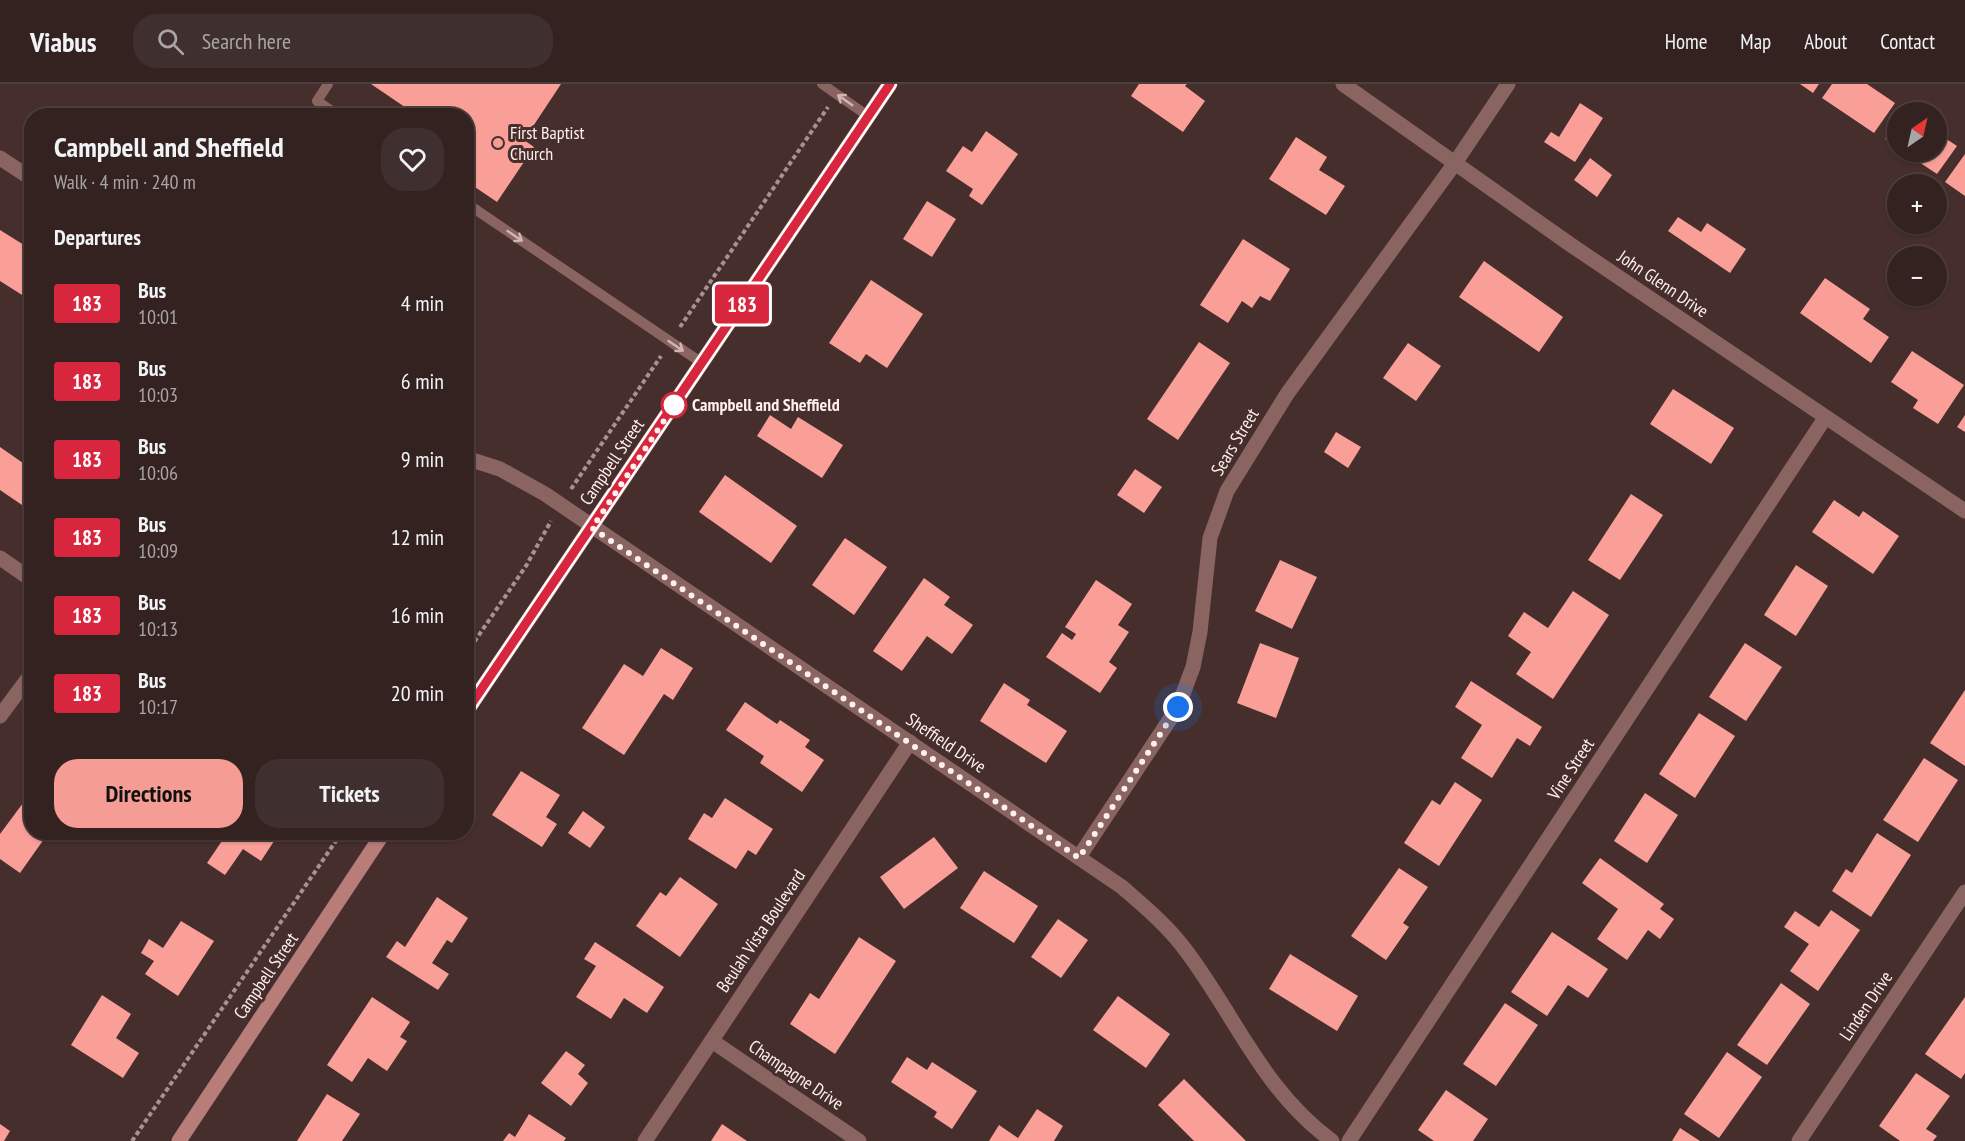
<!DOCTYPE html>
<html lang="en">
<head>
<meta charset="utf-8">
<style>
	body { margin:0; font-family:"PT Sans Narrow",sans-serif; background:#3f2f2e; color:#f1f3f6; height:100vh; display:flex; flex-direction:column; font-size:22px; white-space:nowrap }
	* { box-sizing:border-box; margin:0 }
	p { font-size:20px; color:#a9a4a5 }
	.icon { flex:none; width:33px; height:33px; fill:none; stroke:currentColor; stroke-width:2; stroke-linecap:round; stroke-linejoin:round }
	.map { position:relative; flex:1; overflow:hidden }
	.sheet { position:absolute; left:24px; top:24px; width:450px; height:732px; display:flex; flex-direction:column; background:#342221; border-radius:24px; box-shadow:0 2px 4px #0004,0 0 0 2px #4e3f3f }
	.sheet>* { flex:none }
	.badge { padding:0 12px; border-radius:4px; font-size:21px; line-height:39px }
	.needle { width:39px; rotate:34deg }
	.tools { position:absolute; left:1887px; top:18px; display:grid; gap:12px }
	.tools a { display:grid; place-items:center; width:60px; height:60px; border-radius:50%; background:#342221; box-shadow:0 2px 4px #0004,0 0 0 2px #4e3f3f; font-size:30px }
	.you { position:absolute; width:30px; height:30px; margin:-15px; border:4px solid #fff; border-radius:50%; background:#1a73e8; box-shadow:0 0 0 9px #1a73e833 }
	.map>.badge { position:absolute; translate:-50% -50%; box-shadow:0 0 0 3px #fff }
	h2 { padding:0 30px; font-size:22px; line-height:54px }
	.round { display:grid; place-items:center; flex:none; width:63px; height:63px; border-radius:24px; background:#3f2f2e }
	.summary { display:flex; align-items:center; justify-content:space-between; height:102px; padding:0 30px }
	h1 { font-size:28px; font-weight:800; line-height:45px }
	.action { display:flex; gap:12px; margin-top:auto; padding:12px 30px }
	.action a { flex:1; height:69px; border-radius:24px; background:#f59c94; color:#111; font-size:24px; font-weight:800; line-height:69px; text-align:center }
	.action a+a { background:#3f2f2e; color:#f1f3f6 }
	ul { padding:0; list-style:none }
	li { display:flex; align-items:center; gap:18px; height:78px; padding:0 30px }
	li div { flex:1 }
	li b { display:block; font-size:22px }
	li em { font-style:normal }
	li .badge { min-width:66px; font-weight:700; text-align:center }
	header { display:flex; align-items:center; gap:36px; box-sizing:border-box; height:84px; padding:0 30px; background:#342221; border-bottom:2px solid #4e3f3f }
	header strong { font-size:28px }
	nav { display:flex; gap:33px; margin-inline-start:auto; font-size:21px }
	.search { width:420px; height:54px; background:#3f2f2e; display:flex; align-items:center; gap:15px; box-sizing:border-box; padding:0 21px; border-radius:24px; color:#a9a4a5; font-size:22px }
	.map>svg:first-child { display:block }
</style>
</head>
<body>
<header>
<strong>Viabus</strong>
<div class="search"><svg class="icon" aria-label="search" viewBox="0 0 24 24"><circle cx="10" cy="10" r="6"/><path d="M15 15l6 6"/></svg>Search here</div>
<nav><a>Home</a><a>Map</a><a>About</a><a>Contact</a></nav>
</header>
<div class="map">
<svg width="1965" height="1057" viewBox="0 0 1965 1057">
	<rect width="100%" height="100%" fill="#452e2c"/>
	<g fill="#f99f98">
		<path d="M371,0H561L524,56L534,63L497,118L466,97V32H418Z"/>
		<path d="M1139,0H1187L1185,2L1205,17L1183,48L1131,12Z"/>
		<path d="M1800,0H1819L1813,9Z"/>
		<path d="M1832,0H1867L1895,19L1874,49L1822,14Z"/>
		<path d="M1580,19L1603,34L1575,78L1544,58L1551,48L1559,53Z"/>
		<path d="M1898,37V63L1885,55Z"/>
		<path d="M986,47L1018,70L982,121L969,112L973,105L946,87L963,62L972,68Z"/>
		<path d="M1936,48L1957,62L1937,90L1904,68H1936Z"/>
		<path d="M1296,53L1327,73L1319,86L1345,102L1326,131L1269,95Z"/>
		<path d="M1965,70V112L1945,98Z"/>
		<path d="M1590,74L1612,91L1597,113L1574,96Z"/>
		<path d="M927,117L956,135L932,173L903,155Z"/>
		<path d="M1678,133L1701,148L1707,139L1746,165L1730,189L1668,147Z"/>
		<path d="M0,146L32,166L30,216L0,197Z"/>
		<path d="M1243,155L1290,185L1270,217L1260,212L1252,224L1242,217L1228,239L1200,221Z"/>
		<path d="M1484,177L1563,233L1539,268L1459,213Z"/>
		<path d="M1825,194L1870,225L1863,235L1889,253L1871,279L1800,229Z"/>
		<path d="M871,196L923,230L887,284L866,270L860,279L829,259Z"/>
		<path d="M1199,258L1230,279L1178,356L1147,335Z"/>
		<path d="M1408,259L1441,282L1416,317L1383,294Z"/>
		<path d="M1912,267L1964,301L1938,340L1913,324L1918,316L1891,298Z"/>
		<path d="M1673,305L1734,344L1711,380L1650,340Z"/>
		<path d="M770,331L791,345L798,333L843,361L822,394L757,352Z"/>
		<path d="M1965,331V348L1957,343Z"/>
		<path d="M1336,348L1361,363L1348,384L1324,368Z"/>
		<path d="M0,363L23,379L29,371L32,373V407L22,421L0,406Z"/>
		<path d="M1135,385L1162,403L1144,429L1117,411Z"/>
		<path d="M725,391L797,442L771,479L699,428Z"/>
		<path d="M1631,410L1663,431L1620,496L1588,476Z"/>
		<path d="M1834,416L1859,433L1863,427L1899,452L1873,490L1812,448Z"/>
		<path d="M845,454L887,483L854,531L812,501Z"/>
		<path d="M1280,476L1317,493L1292,545L1255,527Z"/>
		<path d="M1796,481L1828,502L1796,552L1764,531Z"/>
		<path d="M924,494L950,513L944,521L973,541L952,570L927,552L902,587L873,567Z"/>
		<path d="M1096,496L1132,520L1118,541L1129,548L1109,578L1117,584L1100,609L1046,573L1062,549L1072,556L1076,550L1065,543Z"/>
		<path d="M1573,507L1609,531L1553,615L1516,590L1531,568L1508,552L1524,528L1548,544Z"/>
		<path d="M1260,559L1299,574L1276,634L1237,619Z"/>
		<path d="M1745,559L1782,583L1746,637L1709,613Z"/>
		<path d="M661,564L693,584L673,616L664,610L624,671L582,644L624,580L643,592Z"/>
		<path d="M1471,597L1542,643L1530,662L1517,654L1492,694L1461,674L1482,641L1455,623Z"/>
		<path d="M1004,599L1030,616L1027,621L1067,647L1046,679L980,637Z"/>
		<path d="M1965,606V682L1930,659Z"/>
		<path d="M745,618L777,640L780,636L810,656L805,663L824,676L802,708L760,679L764,672L726,646Z"/>
		<path d="M1699,629L1735,652L1695,714L1659,690Z"/>
		<path d="M1924,674L1958,696L1918,758L1883,736Z"/>
		<path d="M521,687L560,711L546,733L557,740L542,763L492,731Z"/>
		<path d="M1455,698L1482,716L1439,782L1404,759L1432,716L1440,721Z"/>
		<path d="M1645,709L1678,731L1647,779L1614,757Z"/>
		<path d="M725,714L773,745L756,771L748,766L736,785L688,755L704,729L712,734Z"/>
		<path d="M23,719L32,726V748H49L20,789L0,775V750Z"/>
		<path d="M583,727L605,743L590,764L568,749Z"/>
		<path d="M228,748H280L261,777L243,765L225,791L207,779Z"/>
		<path d="M1877,749L1911,771L1871,833L1832,807L1846,785L1852,789Z"/>
		<path d="M934,753L958,784L904,825L880,793Z"/>
		<path d="M1600,774L1664,820L1660,825L1674,835L1660,855L1648,846L1627,876L1597,855L1618,825L1582,799Z"/>
		<path d="M1399,784L1428,803L1403,839L1409,843L1386,876L1351,852Z"/>
		<path d="M984,787L1038,822L1014,859L960,824Z"/>
		<path d="M680,793L718,820L680,873L636,842L660,808L666,812Z"/>
		<path d="M437,813L468,834L452,859L447,856L432,879L449,890L438,906L386,873L397,857L405,863Z"/>
		<path d="M1831,826L1860,846L1818,907L1790,887L1809,860L1784,843L1795,827L1819,843Z"/>
		<path d="M1058,835L1088,856L1061,894L1031,873Z"/>
		<path d="M181,837L214,857L178,912L145,890L154,877L141,869L149,855L163,864Z"/>
		<path d="M1552,848L1608,885L1588,914L1568,901L1547,932L1511,908Z"/>
		<path d="M859,853L896,877L835,970L790,940L810,909L819,915Z"/>
		<path d="M595,858L664,903L647,929L624,914L611,935L576,913L596,882L584,875Z"/>
		<path d="M1290,870L1358,912L1337,947L1269,905Z"/>
		<path d="M1781,899L1810,920L1767,981L1737,961Z"/>
		<path d="M102,911L131,930L116,954L139,969L123,994L71,961Z"/>
		<path d="M1118,912L1170,950L1146,984L1093,946Z"/>
		<path d="M372,913L410,938L400,953L407,957L387,987L368,974L352,998L327,981Z"/>
		<path d="M1965,913V989L1961,995L1925,970Z"/>
		<path d="M1505,919L1538,941L1496,1002L1463,980Z"/>
		<path d="M566,967L585,981L578,990L588,999L571,1022L541,999Z"/>
		<path d="M1727,968L1762,993L1719,1054L1684,1030Z"/>
		<path d="M907,973L927,986L932,978L977,1007L952,1045L934,1033L937,1028L891,998Z"/>
		<path d="M1916,989L1950,1012L1926,1045L1937,1052L1933,1057H1900L1879,1042Z"/>
		<path d="M1184,995L1246,1057H1194L1158,1021Z"/>
		<path d="M1446,1006L1488,1035L1473,1057H1434L1418,1046Z"/>
		<path d="M327,1010L360,1030L342,1057H297Z"/>
		<path d="M1037,1025L1063,1042L1054,1057H989L999,1041L1018,1054Z"/>
		<path d="M529,1030L566,1054L564,1057H503L509,1049L515,1053Z"/>
		<path d="M0,1040L10,1047L4,1057H0Z"/>
		<path d="M722,1040L747,1057H711Z"/>
		<path d="M1680,1044L1700,1057H1672Z"/>
	</g>
	<g fill="none" stroke-linecap="round" stroke-linejoin="round">
		<g stroke="#a69290" stroke-width="4" stroke-dasharray="4.5 3" stroke-linecap="butt">
			<path d="M680,243L828,23"/>
			<path d="M571,405L661,272"/>
			<path d="M466,570L526,482L551,437"/>
			<path d="M132,1057L342,748"/>
		</g>
		<g stroke="#896460" stroke-width="10">
			<path d="M328,0L317,17L339,32"/>
			<path d="M822,0L868,32"/>
			<path d="M466,119L702,279"/>
		</g>
		<g stroke="#896460" stroke-width="15">
			<path d="M1343,0L1571,161L1965,427"/>
			<path d="M0,74L32,95"/>
			<path d="M466,374L500,385L545,410L1122,803C1146,824 1169,843 1187,868C1237,935 1263,1006 1332,1057"/>
			<path d="M0,474L32,496"/>
			<path d="M0,632L32,589"/>
			<path d="M1079,773L1178,623L1193,583L1200,548L1210,454L1227,407L1287,310L1455,79L1508,0"/>
			<path d="M712,957L859,1057"/>
			<path d="M645,1057L910,658"/>
			<path d="M1349,1057L1825,334"/>
			<path d="M1799,1057L1965,808"/>
		</g>
		<g stroke="#b87d78" stroke-width="15">
			<path d="M466,628L890,0"/>
			<path d="M179,1057L384,748"/>
		</g>
	</g>
	<defs><path id="oneway-shaft" d="M-6 0H5M1.5-3L5.5 0L1.5 3" fill="none" stroke-width="1.6" stroke-linecap="round" stroke-linejoin="round" transform="scale(1.5)"/></defs>
	<g stroke="#d0b7b5">
		<use href="#oneway-shaft" transform="translate(845 16) rotate(-145)"/>
		<use href="#oneway-shaft" transform="translate(515 152) rotate(34)"/>
		<use href="#oneway-shaft" transform="translate(676 262) rotate(34)"/>
	</g>
	<g fill="none" stroke-linecap="round" stroke-linejoin="round">
		<defs>
			<path id="line" d="M466,628L890,0"/>
		</defs>
		<use href="#line" stroke="#fff" stroke-width="14"/>
		<use href="#line" stroke="#d7263d" stroke-width="9"/>
		<path stroke="#ffefed" stroke-width="6" stroke-dasharray="0 10.8" d="M674,321L678,316L592,444L1079,774L1178,623"/>
	</g>
	<circle fill="#f59c94" stroke="#452e2c" stroke-width="2" cx="498" cy="59" r="6"/>
	<circle fill="#fff" stroke="#d7263d" stroke-width="3" cx="674" cy="321" r="12"/>
	<g text-anchor="middle" stroke-width="6" stroke-linejoin="round" paint-order="stroke">
		<g font-size="18" fill="#ffefed" stroke="#452e2c" text-anchor="start">
			<text x="510" y="55">First Baptist<tspan x="510" dy="21">Church</tspan></text>
		</g>
		<g font-size="18" fill="#ffefed" stroke="#452e2c">
			<text transform="translate(1663 200) rotate(34)" y="6">John Glenn Drive</text>
			<text transform="translate(1235 358) rotate(-59)" y="6">Sears Street</text>
			<text transform="translate(612 378) rotate(-56)" y="6">Campbell Street</text>
			<text transform="translate(946 659) rotate(34)" y="6">Sheffield Drive</text>
			<text transform="translate(1571 685) rotate(-57)" y="6">Vine Street</text>
			<text transform="translate(761 847) rotate(-56)" y="6">Beulah Vista Boulevard</text>
			<text transform="translate(266 892) rotate(-56)" y="6">Campbell Street</text>
			<text transform="translate(1866 922) rotate(-56)" y="6">Linden Drive</text>
			<text transform="translate(796 991) rotate(34)" y="6">Champagne Drive</text>
		</g>
		<g font-size="18" font-weight="bold" fill="#ffefed" stroke="#452e2c" text-anchor="start">
			<text x="692" y="327">Campbell and Sheffield</text>
		</g>
	</g>
</svg>
<div class="tools">
<a><svg class="needle" viewBox="-14 -14 28 28"><path d="M0-13l5 13h-10z" fill="#e53935"/><path d="M0 13l5-13h-10z" fill="#a9a4a5"/></svg></a>
<a>+</a>
<a>−</a>
</div>
<div class="you" style="left:1178px;top:623px"></div>
<b class="badge" style="left:742px;top:220px;background:#d7263d;color:#fff">183</b>
<section class="sheet">
<div class="summary"><div><h1>Campbell and Sheffield</h1><p>Walk · 4 min · 240 m</p></div><a class="round"><svg class="icon" aria-label="heart" viewBox="0 0 24 24"><path d="M12 20l-8-8c-3-5 5-10 8-4 3-6 11-1 8 4z"/></svg></a></div>
<h2>Departures</h2>
<ul>
<li><span class="badge" style="background:#d7263d;color:#fff">183</span><div><b>Bus</b><p>10:01</p></div><em>4 min</em></li>
<li><span class="badge" style="background:#d7263d;color:#fff">183</span><div><b>Bus</b><p>10:03</p></div><em>6 min</em></li>
<li><span class="badge" style="background:#d7263d;color:#fff">183</span><div><b>Bus</b><p>10:06</p></div><em>9 min</em></li>
<li><span class="badge" style="background:#d7263d;color:#fff">183</span><div><b>Bus</b><p>10:09</p></div><em>12 min</em></li>
<li><span class="badge" style="background:#d7263d;color:#fff">183</span><div><b>Bus</b><p>10:13</p></div><em>16 min</em></li>
<li><span class="badge" style="background:#d7263d;color:#fff">183</span><div><b>Bus</b><p>10:17</p></div><em>20 min</em></li>
</ul>
<div class="action"><a>Directions</a><a>Tickets</a></div>
</section>
</div>
</body>
</html>
